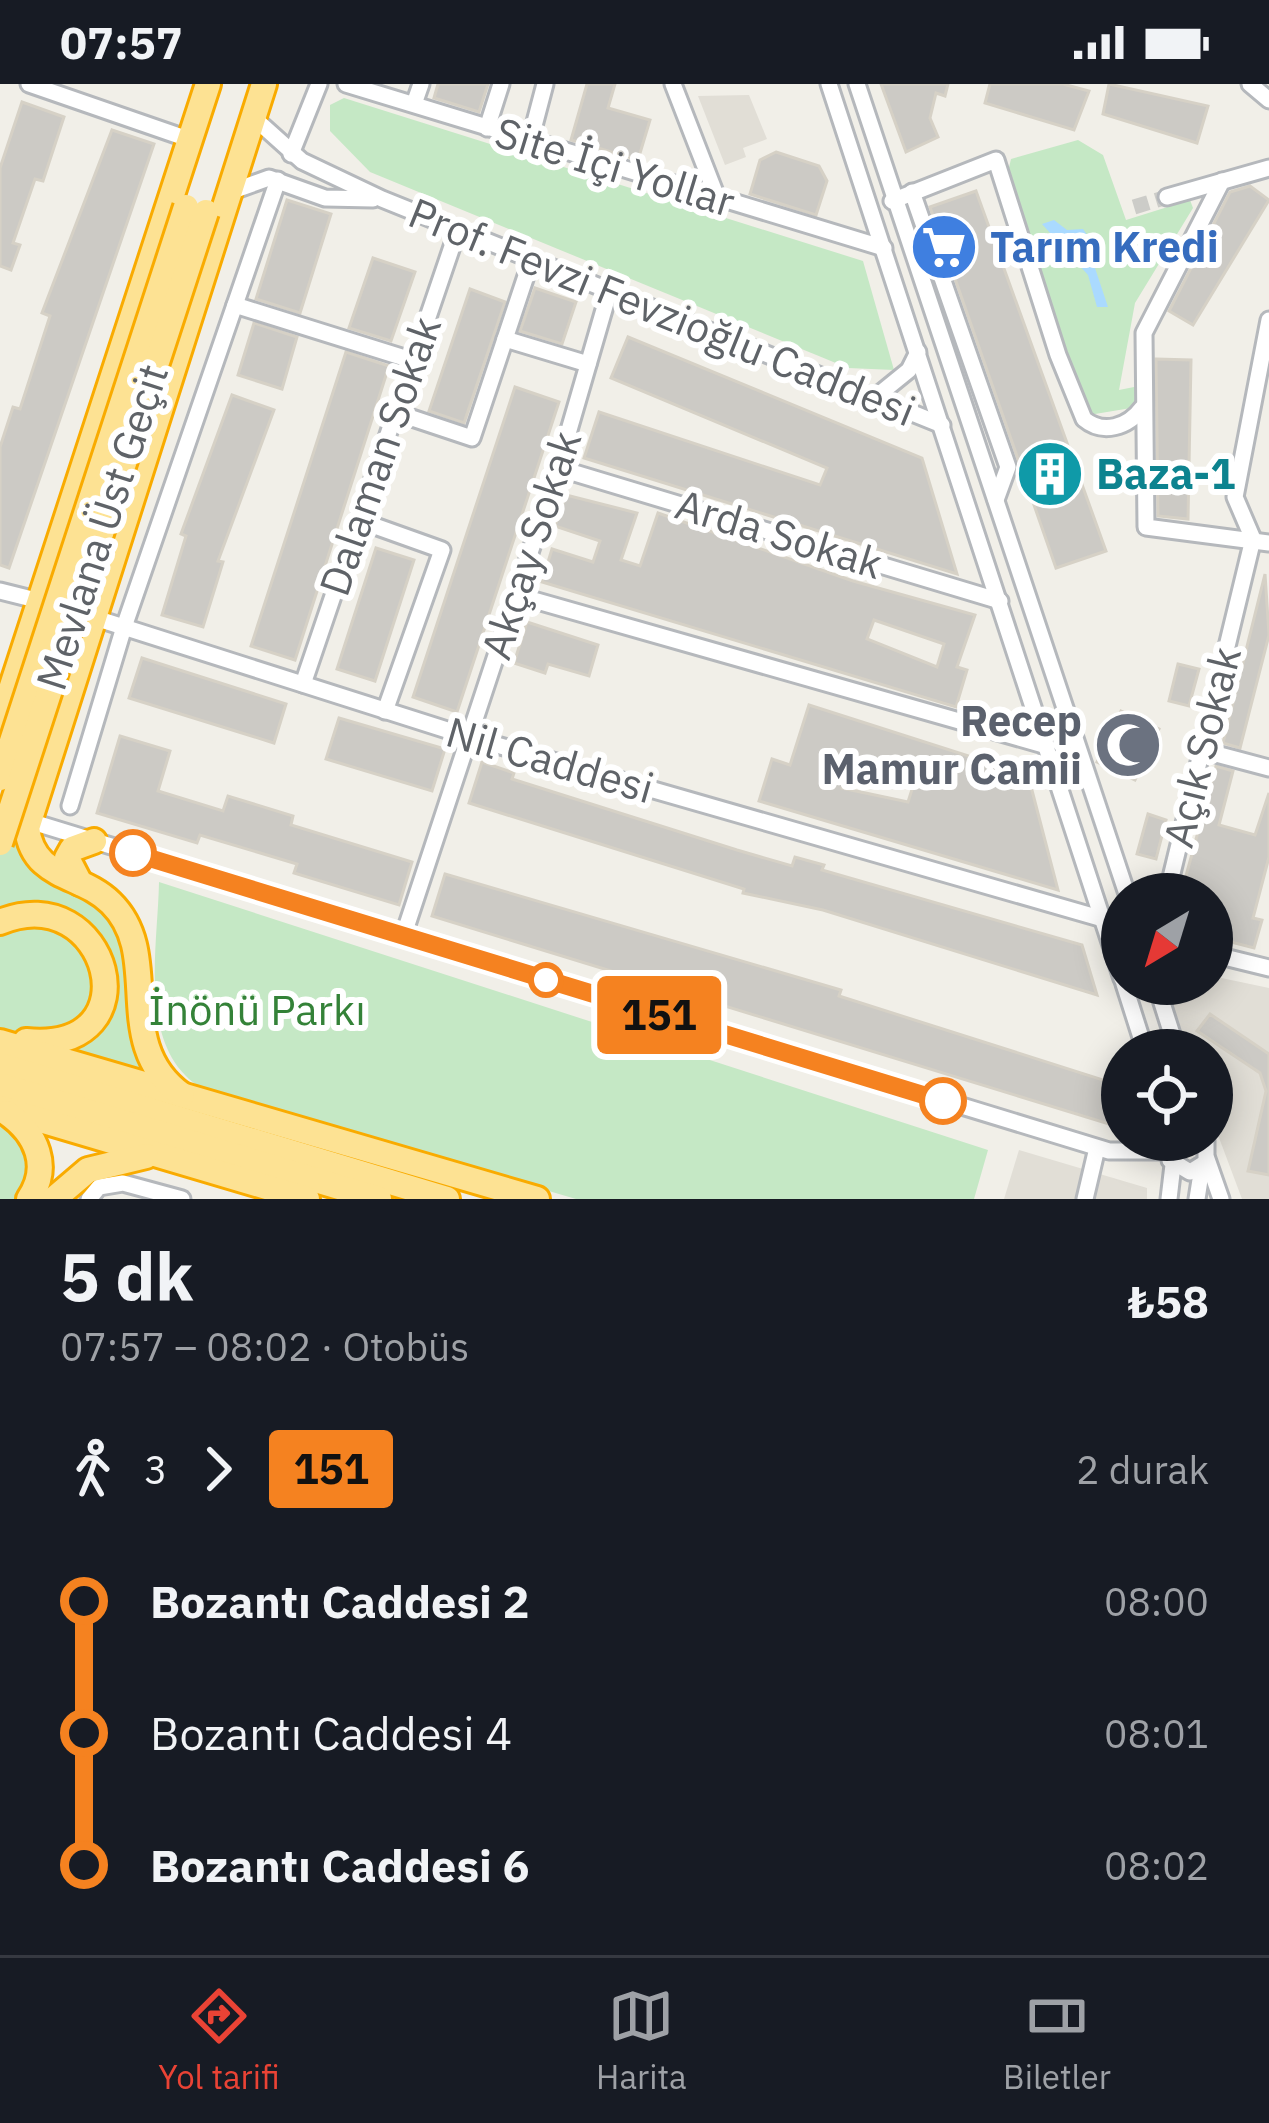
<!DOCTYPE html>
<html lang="tr">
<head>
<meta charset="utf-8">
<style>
	body { margin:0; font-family:"IBM Plex Sans",sans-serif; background:#20242c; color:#f1f3f6; height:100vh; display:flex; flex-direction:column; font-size:45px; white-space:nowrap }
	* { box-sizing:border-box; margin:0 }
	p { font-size:39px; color:#9ea1a6 }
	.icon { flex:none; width:66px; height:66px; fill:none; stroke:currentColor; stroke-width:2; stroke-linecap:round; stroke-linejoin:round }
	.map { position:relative; height:1115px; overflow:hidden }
	.drawer { display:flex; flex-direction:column; background:#171b24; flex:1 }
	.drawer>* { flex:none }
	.badge { padding:0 24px; border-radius:9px; font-size:42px; line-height:78px }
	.needle { width:78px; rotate:218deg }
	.controls { position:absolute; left:1101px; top:789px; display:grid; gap:24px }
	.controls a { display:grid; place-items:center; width:132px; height:132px; border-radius:50%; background:#171b24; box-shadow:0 6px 30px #0003; font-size:60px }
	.map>.badge { position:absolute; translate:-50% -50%; box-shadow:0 0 0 6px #fff }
	.legs { display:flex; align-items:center; gap:18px; height:132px; padding:0 60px; font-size:39px }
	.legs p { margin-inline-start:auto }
	.head { display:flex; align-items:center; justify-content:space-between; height:204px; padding:0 60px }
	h1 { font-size:66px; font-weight:700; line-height:90px }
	ul { padding:0 60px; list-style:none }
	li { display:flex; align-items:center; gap:42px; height:132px; font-size:45px }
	li i { display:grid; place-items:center; width:18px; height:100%; margin:0 15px; background:currentColor }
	li i::after { content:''; width:30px; height:30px; margin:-15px; border:9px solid; border-radius:50%; background:#171b24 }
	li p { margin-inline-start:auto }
	li:first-child i { background:linear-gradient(#0000 50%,currentColor 0) }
	li:last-child i { background:linear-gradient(currentColor 50%,#0000 0) }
	.status { display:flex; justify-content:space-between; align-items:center; height:84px; padding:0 60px; background:#171b24; direction:ltr }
	.status svg { height:33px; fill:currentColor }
	.dock { display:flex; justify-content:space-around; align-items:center; height:168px; border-top:3px solid #363941; background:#171b24; font-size:33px; color:#9ea1a6 }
	.dock a { display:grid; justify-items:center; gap:6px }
	.dock .current { color:#ea4335 }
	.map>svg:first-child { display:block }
</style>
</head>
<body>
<div class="status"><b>07:57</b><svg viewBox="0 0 49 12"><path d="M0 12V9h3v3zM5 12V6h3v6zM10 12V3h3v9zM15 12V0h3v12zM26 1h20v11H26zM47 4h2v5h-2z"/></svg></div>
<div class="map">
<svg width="1269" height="1115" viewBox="0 0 1269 1115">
	<rect width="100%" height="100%" fill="#f1efe8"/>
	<g fill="#e1ded6">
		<path d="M749,11L767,55L743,64L746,73L725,81L698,12Z"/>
		<path d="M1212,892L1269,904V1115H1242L1212,1035V966H1186L1169,921L1184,900H1212Z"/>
		<path d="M1019,1066L1147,1104V1115H1004Z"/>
	</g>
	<g fill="#c5e8c5">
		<path d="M344,14L863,177L894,286L848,284L370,88L330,47V21Z"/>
		<path d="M1078,56L1103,71L1126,136L1190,116L1193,124L1135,219L1119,306L1139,302L1137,323L1089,331L1007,92L1011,75Z"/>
		<path d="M0,735C33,764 116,820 127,861C139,904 132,949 147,992L70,968L97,948L98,896C76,959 61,954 0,948Z"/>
		<path d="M159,798L988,1066L974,1115H576L203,1005C136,966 158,864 159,798Z"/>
		<path d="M0,1035L33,1074L22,1115H0Z"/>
	</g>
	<path fill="#aadaff" d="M1054,136L1067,146L1083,145L1097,165L1093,178L1108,223H1097L1088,191L1042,140Z"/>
	<g fill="#cccac5" stroke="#d6d1c6" stroke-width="3" fill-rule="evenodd">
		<path d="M438,0H488L479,28L434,14Z"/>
		<path d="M587,0H615L608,24L650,36L638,76L571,56Z"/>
		<path d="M881,0H948L945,12L936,9L930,34L938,53L906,68Z"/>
		<path d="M990,0H1063L1089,7L1074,46L985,19Z"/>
		<path d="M1109,0L1208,22L1197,59L1103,30Z"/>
		<path d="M22,18L64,33L43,97L35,95L13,159L20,161L11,186L0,182V84Z"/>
		<path d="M112,46L154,60L9,484L0,481V363L13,323L20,325L50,232L42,229Z"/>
		<path d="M776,68L819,82L827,97L816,131L750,110L760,76Z"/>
		<path d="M1250,102L1269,116L1193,241L1169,227L1230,108Z"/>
		<path d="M976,107L1106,467L1056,484L930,123Z"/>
		<path d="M287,116L331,130L300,229L256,215Z"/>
		<path d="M373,174L415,188L391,257L349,244Z"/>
		<path d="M535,204L576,218L562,260L520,247Z"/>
		<path d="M470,205L505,218L464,339L429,327Z"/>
		<path d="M254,239L297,253L282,305L238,291Z"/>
		<path d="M628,253L922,374L957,490L584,374L599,328L820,401L827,384L611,294Z"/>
		<path d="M346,268L389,282L295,576L251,562Z"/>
		<path d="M1156,275L1191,276L1188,435L1158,432Z"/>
		<path d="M515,303L559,318L457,628L413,613Z"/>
		<path d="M232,311L274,326L218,477L223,478L203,543L162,531L186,452L181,450Z"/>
		<path d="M566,411L637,429L621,476L640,482L658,429L853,497L975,531L957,583L967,586L956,623L542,498L552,465L593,478L600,457L555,442ZM874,536L944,560L937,583L867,555Z"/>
		<path d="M376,464L414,476L375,597L337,585Z"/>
		<path d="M1265,490L1269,551L1240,664L1223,659Z"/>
		<path d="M527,538L598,561L589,592L548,580L545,589L514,579Z"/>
		<path d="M142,574L286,620L274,659L129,614Z"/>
		<path d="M1178,580L1199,585L1189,622L1169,617Z"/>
		<path d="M809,621L1028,691L1058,806L759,717L772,675L790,681ZM868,678L915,696L908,718L842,704L849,681L865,686Z"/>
		<path d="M1121,627L1159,645L1135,696L1097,678Z"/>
		<path d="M339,634L445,665L432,707L326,675Z"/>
		<path d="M120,652L170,667L158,707L223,727L228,712L293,732L291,741L412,778L399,821L294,789L297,780L200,751L197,759L97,729Z"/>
		<path d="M482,678L514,689L512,695L737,766L792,782L795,773L824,781L822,786L1082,861L1097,911L823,826L743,809L744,805L469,719Z"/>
		<path d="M1216,682L1233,687L1219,741L1255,751L1269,709V773L1253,834L1262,836L1254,864L1212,853V810H1181Z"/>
		<path d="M1148,730L1166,736L1156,775L1137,770Z"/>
		<path d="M445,790L841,906L839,912L1122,1002V1044L432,832Z"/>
		<path d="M1210,930L1269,970V1091L1248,1087L1266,1007L1260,989L1197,947Z"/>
	</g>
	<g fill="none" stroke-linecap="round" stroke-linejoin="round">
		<path stroke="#ccccc8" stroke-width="15" stroke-dasharray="15 8" stroke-linecap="butt" d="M1134,123L1167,113"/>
		<defs>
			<g id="minor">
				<path d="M29,0L191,56"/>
				<path d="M346,0L884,164"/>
				<path d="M673,0L718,116"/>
				<path d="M829,0L1122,895"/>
				<path d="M857,0L1127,810"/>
				<path d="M1250,0L1269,16"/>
				<path d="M414,20L421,0"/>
				<path d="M253,33L302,77L382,115L942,341"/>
				<path d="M487,44L501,0"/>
				<path d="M530,57L545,0"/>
				<path d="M291,70L319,0"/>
				<path d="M1222,97L1144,249L1146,443L1269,459"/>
				<path d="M230,108L269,94L325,114L373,115"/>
				<path d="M912,108L1008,383L996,416"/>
				<path d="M1167,113L1269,84"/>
				<path d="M892,117L996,76L1058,271L1084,335C1103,351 1128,343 1142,324"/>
				<path d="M235,221L411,276"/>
				<path d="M505,255L588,280"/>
				<path d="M877,312L909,286L918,268"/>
				<path d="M394,328L472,354L532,174"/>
				<path d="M558,384L1000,517"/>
				<path d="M358,436L442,466L385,627"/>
				<path d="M0,507L44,518"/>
				<path d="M516,511L1047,662"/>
				<path d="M89,532L469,653L1103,835L1122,836"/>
				<path d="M303,600L458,145"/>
				<path d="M1201,666L1269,684"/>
				<path d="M70,722L124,543L278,96"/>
				<path d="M26,736L1109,1067H1167"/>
				<path d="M1167,810L1253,455L1235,413L1269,236"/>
				<path d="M403,853L558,384L610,205"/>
				<path d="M1212,870L1269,884"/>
				<path d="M1124,900L1145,966"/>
				<path d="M1156,900L1177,966"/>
				<path d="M1171,1056L1170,1076L1190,1088L1206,1078V1056"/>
				<path d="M1207,1075L1221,1115"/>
				<path d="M89,1115L99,1103L123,1099L182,1115"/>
				<path d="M1085,1115L1097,1064"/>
				<path d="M1169,1115L1173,1081"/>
				<path d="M1197,1115L1202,1083"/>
			</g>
			<g id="highway">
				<path d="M0,639L208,0"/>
				<path d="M80,799L67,774L72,765L94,757"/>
				<path d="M0,838C108,793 157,970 26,957"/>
				<path d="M0,958L537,1115"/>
				<path d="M0,981L447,1115"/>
				<path d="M0,1001L379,1115"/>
				<path d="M182,1011C110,959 165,872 111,819C81,789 33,796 27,744L264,0"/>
				<path d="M0,1024L307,1115"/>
				<path d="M7,1029C37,1050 51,1083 29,1115"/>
				<path d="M54,1115L88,1086L146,1072"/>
			</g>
		</defs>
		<use href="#minor" stroke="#b5b8bc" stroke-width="21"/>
		<use href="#highway" stroke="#f9ab00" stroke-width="30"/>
		<use href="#minor" stroke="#fff" stroke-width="15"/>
		<use href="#highway" stroke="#fde293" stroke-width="24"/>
		<defs>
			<g id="highway-bridge">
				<path d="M0,694L186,123"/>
				<path d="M0,759L206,128"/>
			</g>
		</defs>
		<use href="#highway-bridge" stroke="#f9ab00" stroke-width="30" stroke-linecap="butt"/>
		<use href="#highway-bridge" stroke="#fde293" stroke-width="24"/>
	</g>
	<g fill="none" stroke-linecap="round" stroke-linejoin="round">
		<defs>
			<path id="line-1" d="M133,769L943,1017"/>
		</defs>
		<use href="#line-1" stroke="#fff" stroke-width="27"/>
		<use href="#line-1" stroke="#f58220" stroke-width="18"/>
	</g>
	<defs>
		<symbol id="supermarket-disc" viewBox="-11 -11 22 22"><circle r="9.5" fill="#3f7fe0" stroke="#fff"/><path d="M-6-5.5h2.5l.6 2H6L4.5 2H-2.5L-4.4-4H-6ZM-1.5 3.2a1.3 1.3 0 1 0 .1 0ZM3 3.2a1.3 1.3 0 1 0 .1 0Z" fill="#fff"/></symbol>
		<symbol id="building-disc" viewBox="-11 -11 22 22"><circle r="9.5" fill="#0f9aa8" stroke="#fff"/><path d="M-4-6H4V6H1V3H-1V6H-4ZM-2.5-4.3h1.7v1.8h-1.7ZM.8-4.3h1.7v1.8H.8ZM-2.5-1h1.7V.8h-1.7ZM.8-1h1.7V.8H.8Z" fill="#fff"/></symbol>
		<symbol id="mosque-disc" viewBox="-11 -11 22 22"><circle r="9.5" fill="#6b7280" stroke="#fff"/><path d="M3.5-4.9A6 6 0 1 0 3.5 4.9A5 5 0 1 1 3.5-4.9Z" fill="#fff"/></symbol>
	</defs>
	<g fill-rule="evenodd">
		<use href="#supermarket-disc" x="906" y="125" width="76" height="76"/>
		<use href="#building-disc" x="1012" y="352" width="76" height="76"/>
		<use href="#mosque-disc" x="1090" y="623" width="76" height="76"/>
	</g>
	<g fill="#fff" stroke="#f58220" stroke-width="6">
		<circle cx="133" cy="769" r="21"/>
		<circle cx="546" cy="896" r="15"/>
		<circle cx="943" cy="1017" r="21"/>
	</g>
	<g text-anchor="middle" stroke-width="12" stroke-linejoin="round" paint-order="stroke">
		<g font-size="42" fill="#5f6368" stroke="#fff">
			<text transform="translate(615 83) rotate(17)" y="15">Site İçi Yollar</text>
			<text transform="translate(662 228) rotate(22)" y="15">Prof. Fevzi Fevzioğlu Caddesi</text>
			<text transform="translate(380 372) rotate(-71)" y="15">Dalaman Sokak</text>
			<text transform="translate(102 443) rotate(-72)" y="15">Mevlana Üst Geçit</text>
			<text transform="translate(779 450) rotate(17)" y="15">Arda Sokak</text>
			<text transform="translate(531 461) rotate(-72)" y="15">Akçay Sokak</text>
			<text transform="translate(1202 663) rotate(-76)" y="15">Açık Sokak</text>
			<text transform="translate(550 676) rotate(16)" y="15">Nil Caddesi</text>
		</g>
		<g font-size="42" font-weight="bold" fill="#366cbe" stroke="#fff" text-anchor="start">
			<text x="990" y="178">Tarım Kredi</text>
		</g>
		<g font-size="42" font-weight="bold" fill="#0d838f" stroke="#fff" text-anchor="start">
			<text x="1096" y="405">Baza-1</text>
		</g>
		<g font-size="42" font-weight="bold" fill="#5b616d" stroke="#fff" text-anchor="end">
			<text x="1082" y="652">Recep<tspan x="1082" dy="48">Mamur Camii</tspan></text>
		</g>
		<g font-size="42" fill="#348238" stroke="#fff">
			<text x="257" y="941">İnönü Parkı</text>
		</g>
	</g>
</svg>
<div class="controls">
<a><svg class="needle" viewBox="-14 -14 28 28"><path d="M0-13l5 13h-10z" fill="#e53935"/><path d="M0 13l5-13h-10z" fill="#9ea1a6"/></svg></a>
<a><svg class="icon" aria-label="locate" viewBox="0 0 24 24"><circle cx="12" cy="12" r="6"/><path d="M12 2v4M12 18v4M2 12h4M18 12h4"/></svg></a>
</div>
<b class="badge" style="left:659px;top:931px;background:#f58220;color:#111">151</b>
</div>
<section class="drawer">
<div class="head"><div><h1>5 dk</h1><p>07:57 – 08:02 · Otobüs</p></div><b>₺58</b></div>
<div class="legs"><svg class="icon" aria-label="walk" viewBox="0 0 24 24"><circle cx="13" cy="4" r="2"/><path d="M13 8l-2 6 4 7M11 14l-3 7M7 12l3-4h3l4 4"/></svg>3<svg class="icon" aria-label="forward" viewBox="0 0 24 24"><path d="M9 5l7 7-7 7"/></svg><b class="badge" style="background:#f58220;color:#111">151</b><p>2 durak</p></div>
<ul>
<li><i style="color:#f58220"></i><b>Bozantı Caddesi 2</b><p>08:00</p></li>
<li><i style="color:#f58220"></i><span>Bozantı Caddesi 4</span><p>08:01</p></li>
<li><i style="color:#f58220"></i><b>Bozantı Caddesi 6</b><p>08:02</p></li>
</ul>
</section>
<nav class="dock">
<a class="current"><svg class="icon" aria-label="directions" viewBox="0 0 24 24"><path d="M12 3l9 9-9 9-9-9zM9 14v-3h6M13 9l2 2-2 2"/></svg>Yol tarifi</a>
<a><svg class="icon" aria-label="map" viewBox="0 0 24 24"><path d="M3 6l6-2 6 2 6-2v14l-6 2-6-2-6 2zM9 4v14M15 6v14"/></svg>Harita</a>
<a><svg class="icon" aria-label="tickets" viewBox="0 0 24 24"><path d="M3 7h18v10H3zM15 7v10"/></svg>Biletler</a>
</nav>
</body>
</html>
